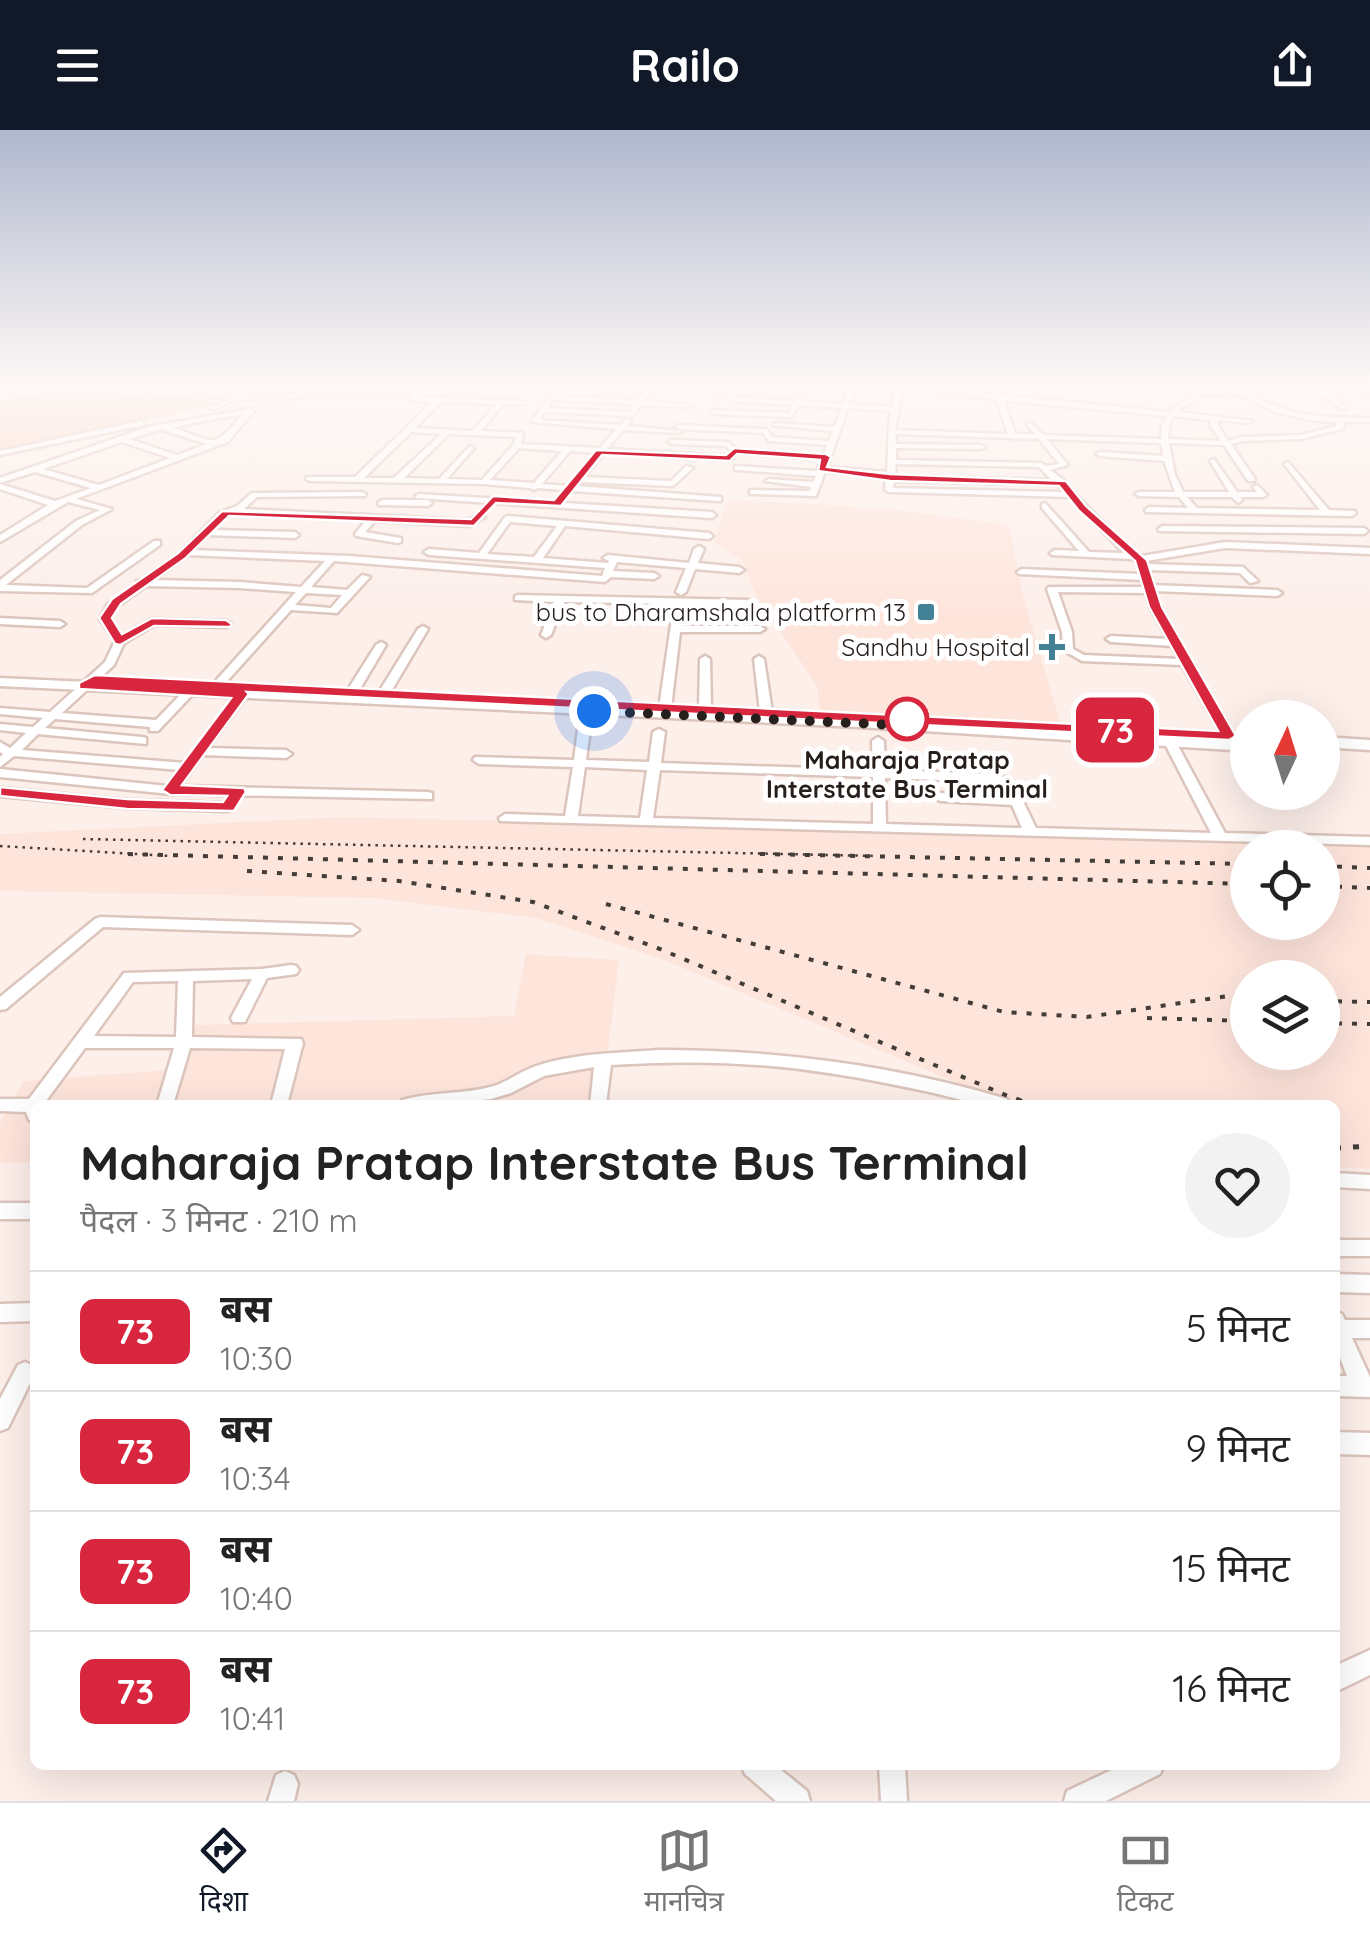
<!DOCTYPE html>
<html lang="hi">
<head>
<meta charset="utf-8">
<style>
	body { margin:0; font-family:Quicksand,"Noto Sans Devanagari",sans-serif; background:#f2f2f2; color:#222; height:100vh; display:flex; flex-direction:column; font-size:38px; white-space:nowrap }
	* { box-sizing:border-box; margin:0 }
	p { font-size:32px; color:#767676 }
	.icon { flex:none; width:55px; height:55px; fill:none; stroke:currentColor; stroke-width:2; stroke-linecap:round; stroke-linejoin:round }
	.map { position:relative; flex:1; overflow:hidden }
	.side { position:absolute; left:30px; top:970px; width:1310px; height:670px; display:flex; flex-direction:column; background:#fff; border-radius:15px; box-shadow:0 10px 40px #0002 }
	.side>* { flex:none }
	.badge { padding:0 20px; border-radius:15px; font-size:35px; line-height:65px }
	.needle { width:65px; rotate:4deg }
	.buttons { position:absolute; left:1230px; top:570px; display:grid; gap:20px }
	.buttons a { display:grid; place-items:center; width:110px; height:110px; border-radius:50%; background:#fff; box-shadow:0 10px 40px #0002; font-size:50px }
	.you { position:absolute; width:50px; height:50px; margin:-25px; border:8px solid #fff; border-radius:50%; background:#1a73e8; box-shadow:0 0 0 15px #1a73e833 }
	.map>.badge { position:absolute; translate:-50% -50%; box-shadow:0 0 0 5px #fff }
	.round { display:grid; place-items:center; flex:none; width:105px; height:105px; border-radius:52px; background:#f2f2f2 }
	.summary { display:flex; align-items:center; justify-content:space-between; height:170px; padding:0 50px }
	h1 { font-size:48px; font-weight:700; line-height:75px }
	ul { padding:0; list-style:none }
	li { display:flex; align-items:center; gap:30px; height:120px; padding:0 50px; border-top:2px solid #e0e0e0 }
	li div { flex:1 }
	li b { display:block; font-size:38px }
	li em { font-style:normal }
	li .badge { min-width:110px; font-weight:700; text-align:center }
	header { display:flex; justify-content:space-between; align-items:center; height:130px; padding:0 50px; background:#111827; color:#fff; font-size:45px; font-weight:700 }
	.tab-bar { display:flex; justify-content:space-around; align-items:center; height:140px; border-top:2px solid #e0e0e0; background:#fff; font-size:28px; color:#767676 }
	.tab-bar a { display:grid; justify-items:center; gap:5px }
	.tab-bar .on { color:#111827 }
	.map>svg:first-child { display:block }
</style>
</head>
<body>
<header><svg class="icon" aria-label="menu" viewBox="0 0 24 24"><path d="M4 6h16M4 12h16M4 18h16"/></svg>Railo<svg class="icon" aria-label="share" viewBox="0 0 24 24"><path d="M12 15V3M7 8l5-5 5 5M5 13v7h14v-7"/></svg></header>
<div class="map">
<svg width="1370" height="1671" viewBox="0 0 1370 1671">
	<rect width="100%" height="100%" fill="#fdefea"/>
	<g fill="#fee5dc" fill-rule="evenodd">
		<path d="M727,369L890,379L1009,395L1022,462L1060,592L820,583L817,556L756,465L742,430L714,413Z"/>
		<path d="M344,687L886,700L1370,705V1039L1335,1037V975H1010L664,830L536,788L373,768L0,761V704ZM1248,718H1322V792H1248ZM1248,848H1322V922H1248Z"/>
		<path d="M526,824L619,830L601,975H35V1033H0V992L24,951L167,940L197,895L514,886Z"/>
	</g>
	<path fill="#fcd2c1" d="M77,260L140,267H227L218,275L0,321V269Z"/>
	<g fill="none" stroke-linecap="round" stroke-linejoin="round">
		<defs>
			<g id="minor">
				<path d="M152,254H159L144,266H140V264Z"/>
				<path d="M205,254H212L200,264H196V262Z"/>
				<path d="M246,254H253L242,265H289L313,258L415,260L420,254H426L417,267L524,271L526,274H503L481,301L523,303L521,314L600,318L616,299L531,292L559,254H565L556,266L637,270L648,254H654L644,271L694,275L691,277L641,275L632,286L544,282L540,290L620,295L627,289L631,291L627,296L681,301L677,303L623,300L607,319L730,326L734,328L730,330L604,323L584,347L671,351L686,336L693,338L673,356L580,352L576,356L721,367V371H718L572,361L564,367L560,365L564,360L538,358L534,360L530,358L484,354L310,351L306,349L307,347H355L433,272L410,270L412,264L313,262L289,269H237L214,279L208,278L229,270ZM553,270L635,274L630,282L547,278ZM441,272L496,274L473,301L415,298ZM411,302L441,304L394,348H364ZM449,304L516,307L513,315L482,350L447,349L474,318L470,316L439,349L404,348ZM519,318L562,321L534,353L490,350ZM570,321L596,323L568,356L542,354Z"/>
				<path d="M476,254H483L477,261H473Z"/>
				<path d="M511,254H517L512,260H508Z"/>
				<path d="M803,254H809L801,271L843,274L851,254H857L850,274L892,277L896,256L893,254L1170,282L1194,262L1190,254H1196L1200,260L1238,261L1236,258L1239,256C1283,255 1326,252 1370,259V263L1338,258H1322L1346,277L1344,280L1313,259L1245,260C1288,288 1320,287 1370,288V292H1344L1343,299L1301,309L1242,311L1231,314L1255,349L1254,351H1248L1224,315L1169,313L1175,345L1183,362H1229L1210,331L1214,329L1237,362H1257L1253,357L1257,355L1267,365L1263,367H1240L1242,370L1238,373L1232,367H1187L1197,378L1320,380L1284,334L1288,332L1329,380L1355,381L1356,383L1352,386L1146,382L1145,380L1149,377L1188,378L1179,367L1139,366L1135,364L1139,362H1175L1164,331L1100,326L1096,324L1100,322L1163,326L1161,313L1047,309L1068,335L1050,340L1065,351V354L1135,424L1142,426L1225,412L1370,418V424L1225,418L1146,431L1147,434L1243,437L1258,451L1250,453L1240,443L1149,440L1153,455L1277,460L1282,463L1277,466L1155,461L1160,477L1239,615L1233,619L1229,618L1182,535L1082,531L1063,520L1062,502L1047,459L1049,457H1144L1142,450L1019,444L1017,442L1022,439L1141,444L1137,431L1131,429L1052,425L1050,423L1055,420L1079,421L1042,378V374L1045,373L1089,422L1124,423L1069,367L889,362L885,360L886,347L825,342L816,366L753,364H750V360L810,361L811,357L765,351L769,349L813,352L816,346L738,340H735V336L817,341L822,329L733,323L726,316L672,314L668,312L672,310L728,312L735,319L824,325L827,315L769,311L763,303L679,299L675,297L679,295L766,299L772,307L829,311L833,301L772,295L776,293L834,297L842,278L799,275L791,287L713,284L710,280L789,283L792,275L732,271L729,269V263L695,259L698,257L733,259L736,261V267L794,271ZM903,257L996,269L1008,304L895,300ZM1200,264L1243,265L1275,282L1315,291L1336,292V296L1301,305L1242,307L1228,311L1218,295V290L1249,293L1253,291L1178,282ZM1004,270L1018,272L1167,286L1162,296L1161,309L1043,305L1031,293L1027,295L1035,304H1015ZM848,278L891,281C887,302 889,321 887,342L827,337ZM1174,286L1210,290V295L1221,311L1168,309L1169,296ZM895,304L1039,309L1059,334L1046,336L1041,333L896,330V318L981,319L985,317L981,315L896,314ZM896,334L1039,337L1052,350L895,346ZM894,351L1057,355L1064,362L893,358ZM1058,462L1146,463L1150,477L1168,509L1111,506L1106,509L1111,512L1172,516L1179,529L1084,525L1073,519L1072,502Z"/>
				<path d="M1012,254H1018L1017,259L987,257Z"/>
				<path d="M1054,254H1087V255L1084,257Z"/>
				<path d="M250,279L254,281L228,312L76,369L112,379L82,395L6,455L87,458L154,411H160V415L92,463L0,461V450L76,391L100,380L68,372L0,412V405L48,375L0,359V354L55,371L91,358L35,342L0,353V348L148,297ZM243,284C212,321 215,312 172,297ZM163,299V300L207,314L177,325L129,309ZM122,312L170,328L99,355L43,339Z"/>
				<path d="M141,291L144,295L0,325V321Z"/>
				<path d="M362,362L366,364L365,366L257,367L244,379L468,390L481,384L485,387L469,396L375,391L365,402L401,408V412L398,413L356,406L355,404L366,390L234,383L225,387L213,400L295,402L299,405L295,408L208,405L193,420L350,426L602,446L605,438L429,425L424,422L429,419L479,423L505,387L508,386L709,403L713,406L709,409L565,396L543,428L608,433L609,431L603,428L608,425L689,433L694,419L699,416L704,419L698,433L739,437L744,440L739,443L695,439L686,462L681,465L676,462L686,438L617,432L613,441L654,443L659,446L654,449L611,447L605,452L334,431L311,457L347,460L362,445L370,447L337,483L291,480L220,559L216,560L210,557L212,555L296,462L240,458L146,456L115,478L110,489L122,506L152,489L226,491L231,494L226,497L154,495L124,513L114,535L62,583L156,590L185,560H193V564L158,601H150V597L55,589L45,598L142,607L146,608V614L38,604L22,620L185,633L238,562L242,561L248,564L208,618L286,620L292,624L286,628L203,625L180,656L428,662L432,663V669L171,664L0,647V639L168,656L180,640L14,626L0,637V627L3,624L0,622V612L10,618L26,603L0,600V594L33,597L43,588L0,584V578L50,582L105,532L115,511L100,489L108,474L136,454L137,451L141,450L179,424L219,383L237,376L252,363ZM510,392L557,396L534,427L487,424ZM188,425L325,431L301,457L240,452L154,450ZM306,463L342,465L331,478L295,475Z"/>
				<path d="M419,364L712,382L716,385L712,388L416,368L415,366Z"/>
				<path d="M382,370H428L432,373L428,376L379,375L378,373Z"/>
				<path d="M1162,396L1364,398L1368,401L1364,404L1159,401L1158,399Z"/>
				<path d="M518,465L749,470L754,473L752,475H683V482H757L761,483V487L682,488L681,496H760L765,499L760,502H680L671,578L665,581L659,578L674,474L564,472L551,505L546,508L541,505L554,472L515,470V466Z"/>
				<path d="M0,488L60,491L65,494L60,497L0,494Z"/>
				<path d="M423,496L428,499L389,565L383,568L379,567L377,565L418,499Z"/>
				<path d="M381,512L386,515L357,564L355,566H347L345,564L376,515Z"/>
				<path d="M705,526L710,529L711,579L705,582L699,579L700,529Z"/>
				<path d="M759,526L764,529L772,582L766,585L760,582L754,529Z"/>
				<path d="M584,596L590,599L586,630L649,632L653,602L659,599L665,602L661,633L873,640L872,611L878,607L884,611L885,640L995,644L1013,651L1036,698L1211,703L1164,612L1170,608L1176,612L1225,703L1370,707V715L500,691L499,688L505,684L565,686L573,637L479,634L473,630L475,627L574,630L578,599ZM585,637L647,640L640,688L578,686ZM660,640L873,647V694L653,688ZM885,648L993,652L1004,656L1009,667L940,663L934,667L940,671L1012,675L1022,698L886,694Z"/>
				<path d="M0,658L127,670L228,673L234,677L228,681L127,678L0,666Z"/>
				<path d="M100,787L352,795L359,800L352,805L103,797L6,879L0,880V867L95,789Z"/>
				<path d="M291,835L296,836L299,840L296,844L267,848L245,892H233L231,888L252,849L193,851L192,907L301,909L303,913L287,975H271L285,919L190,918L173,975H157L174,918H85L43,975H35V992L29,990L26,982L0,981V969H29L124,843L262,839ZM178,851L176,907L94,906L133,852Z"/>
				<path d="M659,920C777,920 894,935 1007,969L1009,974C984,978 960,969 934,963C901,956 868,949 835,944C761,932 686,930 611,935L606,975H590L594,937L544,946L511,963L491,969L437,975H400L402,970C433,961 465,965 494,956C509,951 521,941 536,936C575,923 619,923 659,920Z"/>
				<path d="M1335,1043L1370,1045V1059L1335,1057Z"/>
				<rect x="0" y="1073" width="35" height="16"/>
				<rect x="1335" y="1110" width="35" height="16"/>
				<path d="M1335,1144L1370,1145V1163L1335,1162Z"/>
				<path d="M35,1173V1191L0,1192V1174Z"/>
				<path d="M1335,1181L1342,1184L1345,1190H1370V1208H1352L1370,1247V1267L1335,1266V1246H1347L1335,1215Z"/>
				<path d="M25,1232L32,1235L35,1243L8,1298L0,1301V1269L18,1235Z"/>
				<path d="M1335,1302L1370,1303V1325L1335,1324Z"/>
				<path d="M1370,1520V1545L1335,1562V1536Z"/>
				<path d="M741,1635H775L807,1661L810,1671H776L745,1644Z"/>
				<path d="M879,1635H905L907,1671H881Z"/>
				<path d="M1122,1635H1164L1160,1644L1106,1671H1064L1067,1661Z"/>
				<path d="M285,1641L294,1645L298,1654L294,1671H268L276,1645Z"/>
			</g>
			<g id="major">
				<path d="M0,548L858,587L1248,611V621L858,597L0,556Z"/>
				<path d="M1322,607L1370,610V620L1322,617Z"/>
			</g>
		</defs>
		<use href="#minor" stroke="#dcc5bc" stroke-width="5"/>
		<use href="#major" stroke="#dcc5bc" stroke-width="5"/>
		<use href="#minor" fill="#fff" fill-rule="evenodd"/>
		<use href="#major" fill="#fff" fill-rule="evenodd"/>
		<g stroke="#443c38" stroke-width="2.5" stroke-dasharray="2.5 5" stroke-linecap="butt">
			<path d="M83,709L877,726"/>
			<path d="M0,716L171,726"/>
		</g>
		<g stroke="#443c38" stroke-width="4" stroke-dasharray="5 10" stroke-linecap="butt">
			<path d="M128,724L1248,754"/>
			<path d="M760,724L1248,734"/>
			<path d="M1322,736L1370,738"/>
			<path d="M247,741L399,751L533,772L660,819L1022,972"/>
			<path d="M1322,756L1370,758"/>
			<path d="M606,774L1004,882L1087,887L1248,863"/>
			<path d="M1322,871L1370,872"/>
			<path d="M1147,888L1248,891"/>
			<path d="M1322,893L1370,894"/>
		</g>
		<g stroke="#443c38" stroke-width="5" stroke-dasharray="6 12" stroke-linecap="butt">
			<path d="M1016,969L1030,975"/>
			<path d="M1335,1018L1370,1016"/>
		</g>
	</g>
	<linearGradient id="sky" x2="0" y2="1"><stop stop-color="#b0b8ce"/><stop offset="0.52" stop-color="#fef8f6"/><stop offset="1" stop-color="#fef8f6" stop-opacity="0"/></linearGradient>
	<rect width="1370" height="488" fill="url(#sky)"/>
	<path fill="#d7263d" stroke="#fff" stroke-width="2.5" d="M734,318L826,324L831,327L827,337L890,344L1066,351L1086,376L1147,430L1162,477L1236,606L1229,610L247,562L249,564L182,655L244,658L246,662L234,681L127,679L0,666V657L127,669L223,672L227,666L170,665L162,660L231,568L79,559V553L95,545L1218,601L1149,477L1135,431L1079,381L1059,356L890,351L818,341L820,330L737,324L730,331L602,325L561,376L496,373L474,396L229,386L186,428L121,474L112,488L122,504L152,488L226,490L232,494L230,497L154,496L120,515L115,514L99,488L112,469L178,423L222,381L471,389L493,366L554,370L596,320L726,325Z"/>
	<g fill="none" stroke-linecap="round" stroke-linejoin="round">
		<path stroke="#271f1c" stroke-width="10" stroke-dasharray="0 18" d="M594,581L916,596L907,589"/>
	</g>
	<g fill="#438296" stroke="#fff" stroke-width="4">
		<rect x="916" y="472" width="20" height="20" rx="5"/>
		<path d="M1047 502h10v10h10v10h-10v10h-10v-10h-10v-10h10z"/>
	</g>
	<circle fill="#fff" stroke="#d7263d" stroke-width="5" cx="907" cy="589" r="20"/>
	<g text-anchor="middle" stroke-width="10" stroke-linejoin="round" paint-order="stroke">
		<g font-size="25" fill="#271f1c" stroke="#fff" text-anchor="end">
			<text x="906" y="491">bus to Dharamshala platform 13</text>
			<text x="1030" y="526">Sandhu Hospital</text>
		</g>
		<g font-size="25" font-weight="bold" fill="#271f1c" stroke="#fff">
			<text x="907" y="639">Maharaja Pratap<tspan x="907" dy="29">Interstate Bus Terminal</tspan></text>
		</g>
	</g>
</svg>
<div class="buttons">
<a><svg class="needle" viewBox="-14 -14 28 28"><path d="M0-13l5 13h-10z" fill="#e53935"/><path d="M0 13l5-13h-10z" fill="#767676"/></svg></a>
<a><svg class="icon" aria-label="locate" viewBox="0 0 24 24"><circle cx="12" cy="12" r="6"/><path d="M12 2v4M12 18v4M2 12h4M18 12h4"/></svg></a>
<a><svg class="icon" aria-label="layers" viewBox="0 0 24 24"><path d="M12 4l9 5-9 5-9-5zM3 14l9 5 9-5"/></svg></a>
</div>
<div class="you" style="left:594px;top:581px"></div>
<b class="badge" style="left:1115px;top:600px;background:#d7263d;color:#fff">73</b>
<section class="side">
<div class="summary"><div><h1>Maharaja Pratap Interstate Bus Terminal</h1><p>पैदल · 3 मिनट · 210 m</p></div><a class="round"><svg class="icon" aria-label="heart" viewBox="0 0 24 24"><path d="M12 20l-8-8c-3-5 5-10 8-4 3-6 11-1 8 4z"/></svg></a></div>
<ul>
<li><span class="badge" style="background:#d7263d;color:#fff">73</span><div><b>बस</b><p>10:30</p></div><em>5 मिनट</em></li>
<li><span class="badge" style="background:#d7263d;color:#fff">73</span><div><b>बस</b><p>10:34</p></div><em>9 मिनट</em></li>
<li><span class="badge" style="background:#d7263d;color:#fff">73</span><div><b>बस</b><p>10:40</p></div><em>15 मिनट</em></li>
<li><span class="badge" style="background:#d7263d;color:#fff">73</span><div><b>बस</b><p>10:41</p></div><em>16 मिनट</em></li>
</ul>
</section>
</div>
<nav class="tab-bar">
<a class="on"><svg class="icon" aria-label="directions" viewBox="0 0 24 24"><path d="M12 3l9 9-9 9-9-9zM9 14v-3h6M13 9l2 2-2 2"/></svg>दिशा</a>
<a><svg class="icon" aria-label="map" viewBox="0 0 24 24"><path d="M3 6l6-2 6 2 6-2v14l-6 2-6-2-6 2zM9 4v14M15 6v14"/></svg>मानचित्र</a>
<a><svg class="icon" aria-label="tickets" viewBox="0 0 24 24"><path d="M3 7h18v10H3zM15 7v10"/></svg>टिकट</a>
</nav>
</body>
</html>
